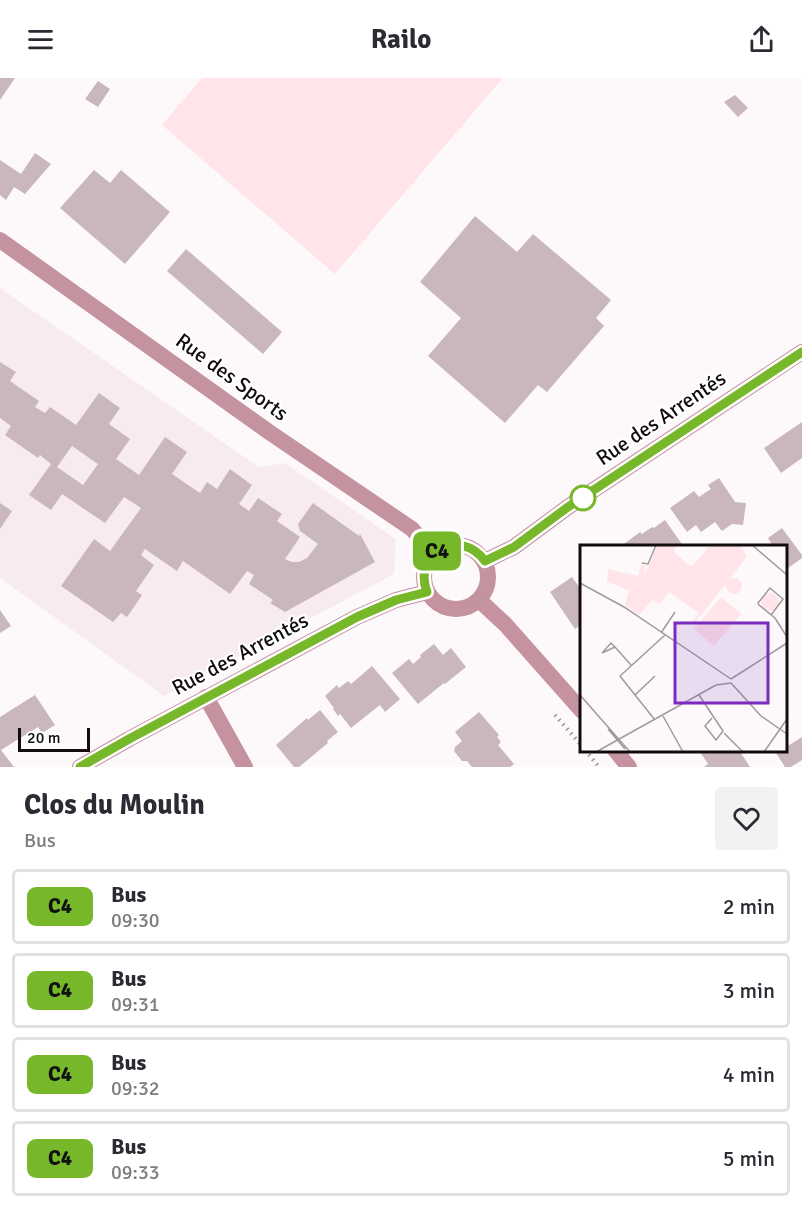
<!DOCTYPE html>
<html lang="fr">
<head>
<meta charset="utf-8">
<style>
	body { margin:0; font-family:Signika,sans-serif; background:#f2f2f3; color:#2b2b33; height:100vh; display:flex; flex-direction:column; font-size:22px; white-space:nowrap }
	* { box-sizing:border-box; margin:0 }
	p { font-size:20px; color:#7c7c81 }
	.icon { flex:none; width:33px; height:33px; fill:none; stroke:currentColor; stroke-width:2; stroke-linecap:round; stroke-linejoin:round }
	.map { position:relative; height:689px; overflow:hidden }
	.panel { display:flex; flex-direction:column; background:#fff; flex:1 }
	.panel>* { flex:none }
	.badge { padding:0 12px; border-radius:9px; font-size:21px; line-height:39px }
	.scale { position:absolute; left:18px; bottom:15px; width:72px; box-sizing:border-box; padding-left:6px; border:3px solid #120c0d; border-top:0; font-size:16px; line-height:21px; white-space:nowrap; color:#120c0d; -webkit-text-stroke:4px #fff; paint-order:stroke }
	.map>.badge { position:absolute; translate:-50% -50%; box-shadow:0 0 0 3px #fff }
	.round { display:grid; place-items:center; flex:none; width:63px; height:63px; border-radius:6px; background:#f2f2f3 }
	.head { display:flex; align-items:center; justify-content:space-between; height:102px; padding:0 24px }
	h1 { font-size:28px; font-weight:700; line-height:45px }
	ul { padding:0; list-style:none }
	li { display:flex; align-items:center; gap:18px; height:75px; margin:0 12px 9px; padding:0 12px; border:3px solid #e1e1e2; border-radius:6px }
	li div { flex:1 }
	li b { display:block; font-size:22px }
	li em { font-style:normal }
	li .badge { min-width:66px; font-weight:700; text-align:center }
	header { display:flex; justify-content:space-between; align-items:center; height:78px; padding:0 24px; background:#fff; font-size:27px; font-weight:700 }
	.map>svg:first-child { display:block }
</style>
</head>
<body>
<header><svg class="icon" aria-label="menu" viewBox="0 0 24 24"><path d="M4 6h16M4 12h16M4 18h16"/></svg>Railo<svg class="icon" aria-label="share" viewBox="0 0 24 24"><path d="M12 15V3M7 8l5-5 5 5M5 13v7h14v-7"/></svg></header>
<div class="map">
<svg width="802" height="689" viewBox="0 0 802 689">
	<rect width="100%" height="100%" fill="#fdf9fa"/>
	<path fill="#f7ebee" d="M0,210L259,389L285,385L396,461L394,496L164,618L0,500Z"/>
	<path fill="#ffe4ea" d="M202,0H503L335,196L162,47Z"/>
	<g fill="#cab7bb" fill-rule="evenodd">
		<path d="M0,0H15L0,22Z"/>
		<path d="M98,3L110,11L98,29L85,21Z"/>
		<path d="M735,17L748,30L738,39L724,24Z"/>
		<path d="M35,75L51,86L25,116L14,109L6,122L0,117V82L21,96Z"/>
		<path d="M94,92L110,105L121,92L170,134L125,186L60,130Z"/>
		<path d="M475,138L517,174L533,156L611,222L596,240L604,248L547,314L538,307L505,345L428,278L461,240L420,204Z"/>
		<path d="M186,171L282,254L263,276L167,193Z"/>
		<path d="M0,284L16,294L10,303L39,323L35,329L45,335L50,329L76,347L99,315L120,330L109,346L130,361L116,381L139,397L165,359L187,374L172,396L200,415L207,404L217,411L230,391L252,407L239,426L249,433L258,420L282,436L277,443L300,459L285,481L292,484H299L307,480L318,466L300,453L298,446L313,425L359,458L360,456L375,484L285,534L270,525L273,522L249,506L254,497L247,493L230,516L183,483L177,493L145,471L141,477L154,487L136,513L142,517L127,539L121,535L113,544L61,508L94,461L110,473L141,430L124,419L105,445L62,416L51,432L29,417L51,386L40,377L38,380L5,357L11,348L0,340ZM72,368L98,386L83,407L57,389Z"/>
		<path d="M802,344V380L781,395L764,370Z"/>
		<path d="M719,400L735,424L746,425L743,447L732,446L722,453L715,444L701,454L696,447L687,454L670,430L694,413L699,419L711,411L708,407Z"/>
		<path d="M0,425L12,433L0,451Z"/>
		<path d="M665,442L684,469H620L640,454L642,456L652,449L654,450Z"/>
		<path d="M782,450L802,477V480L788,490L786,486V469H773L768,460Z"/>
		<path d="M572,499L582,513V546L575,551L550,514Z"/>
		<path d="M0,532L11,548L0,555Z"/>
		<path d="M434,566L443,577L451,570L466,589L445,606L444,605L418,626L392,595L409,581L413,586L421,579L420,577Z"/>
		<path d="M372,588L400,621L385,634L380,627L351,650L340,636L338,638L333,631L334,630L325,618L337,607L339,610L348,603L351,606Z"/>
		<path d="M35,617L55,647L42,655L38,649L1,672L14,689H0V639Z"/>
		<path d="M320,632L338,654L327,663L328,665L299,689H294L276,667L307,640L308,642Z"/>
		<path d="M479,634L499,657L497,659L501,664L498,667L514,686L510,689H472L467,683H462L454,673L455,669L462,663L455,654Z"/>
		<path d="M802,659V682L791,689H785L776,675L780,672H786V669Z"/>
		<path d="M702,672H739L750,689H704L708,686L700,674Z"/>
	</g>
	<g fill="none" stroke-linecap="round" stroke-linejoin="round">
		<g stroke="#989394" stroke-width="4" stroke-dasharray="1.5 4.5" stroke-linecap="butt">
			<path d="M555,637L582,668"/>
			<path d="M585,672L599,689"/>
		</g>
		<g stroke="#c5929f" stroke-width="16">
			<path d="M0,162L269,354L412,451L420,460L436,473"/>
			<circle cx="456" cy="499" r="32"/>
			<path d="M485,483L514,469L568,429L802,274"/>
			<path d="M479,522L505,546L582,633"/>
			<path d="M206,619L245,689"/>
			<path d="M615,672L629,689"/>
			<path d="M80,689L129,661L357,539L396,522L427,514"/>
		</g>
	</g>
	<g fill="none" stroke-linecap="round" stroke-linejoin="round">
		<defs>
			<path id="line" d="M80,689L129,661L357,539L396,522L427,514C412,474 460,449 485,483L514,469L568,429L802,274"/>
		</defs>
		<use href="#line" stroke="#fff" stroke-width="14"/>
		<use href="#line" stroke="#76b82a" stroke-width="9"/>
	</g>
	<circle fill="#fff" stroke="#76b82a" stroke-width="3" cx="583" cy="420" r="12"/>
	<g text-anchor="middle" stroke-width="4.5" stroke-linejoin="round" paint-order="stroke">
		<g font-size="21" fill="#120c0d" stroke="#fff">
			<text transform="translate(232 299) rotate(36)" y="7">Rue des Sports</text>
			<text transform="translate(661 340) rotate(-34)" y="7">Rue des Arrentés</text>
			<text transform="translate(240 576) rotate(-28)" y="7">Rue des Arrentés</text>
		</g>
	</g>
	<g transform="translate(580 467)">
		<rect width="207" height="207" fill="#fdf9fa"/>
		<path d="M77,0H96L94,7L111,22L131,0H160L167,12L113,80L111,78L119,68L89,47L79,59L73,55L59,70L45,60L49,46L27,36L28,24L58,31L61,20L65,21L64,32ZM146 41a8 8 0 1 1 16 0a8 8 0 1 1-16 0ZM181 57a9 9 0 1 1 18 0a9 9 0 1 1-18 0ZM141,52L161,69L134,101L114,84Z" fill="#ffe4ea"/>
		<path fill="none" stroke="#9f9a9b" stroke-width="1.5" d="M172,0L207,30M62,18L68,19L76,0M0,38L44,62L151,134M191,70L203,54L190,43L178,58L179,60L195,73L207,92M81,88L95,67M35,102L22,108L31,98L35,102L51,120M151,134L207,98M151,138L181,171L207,189M0,150L50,207M55,150L75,131M119,150L143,186L136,195L125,181L132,173M83,171L103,207M75,175L40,131L85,90M28,184L45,204M144,188L163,207M16,207L136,140L151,138M184,207L207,174"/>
		<path fill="#7b2cbf" fill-opacity="0.15" stroke="#7b2cbf" stroke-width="3" d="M95,78H188V158H95Z"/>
		<rect width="207" height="207" fill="none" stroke="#120c0d" stroke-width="3"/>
	</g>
</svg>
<div class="scale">20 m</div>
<b class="badge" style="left:437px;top:473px;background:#76b82a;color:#111">C4</b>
</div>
<section class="panel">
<div class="head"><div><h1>Clos du Moulin</h1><p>Bus</p></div><a class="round"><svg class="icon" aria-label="heart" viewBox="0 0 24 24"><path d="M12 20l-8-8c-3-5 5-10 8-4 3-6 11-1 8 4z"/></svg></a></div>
<ul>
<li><span class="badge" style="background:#76b82a;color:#111">C4</span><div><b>Bus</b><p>09:30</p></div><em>2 min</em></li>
<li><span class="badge" style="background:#76b82a;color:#111">C4</span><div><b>Bus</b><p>09:31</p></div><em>3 min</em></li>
<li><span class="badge" style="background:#76b82a;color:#111">C4</span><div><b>Bus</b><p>09:32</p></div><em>4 min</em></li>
<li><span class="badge" style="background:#76b82a;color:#111">C4</span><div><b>Bus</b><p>09:33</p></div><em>5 min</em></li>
</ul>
</section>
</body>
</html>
